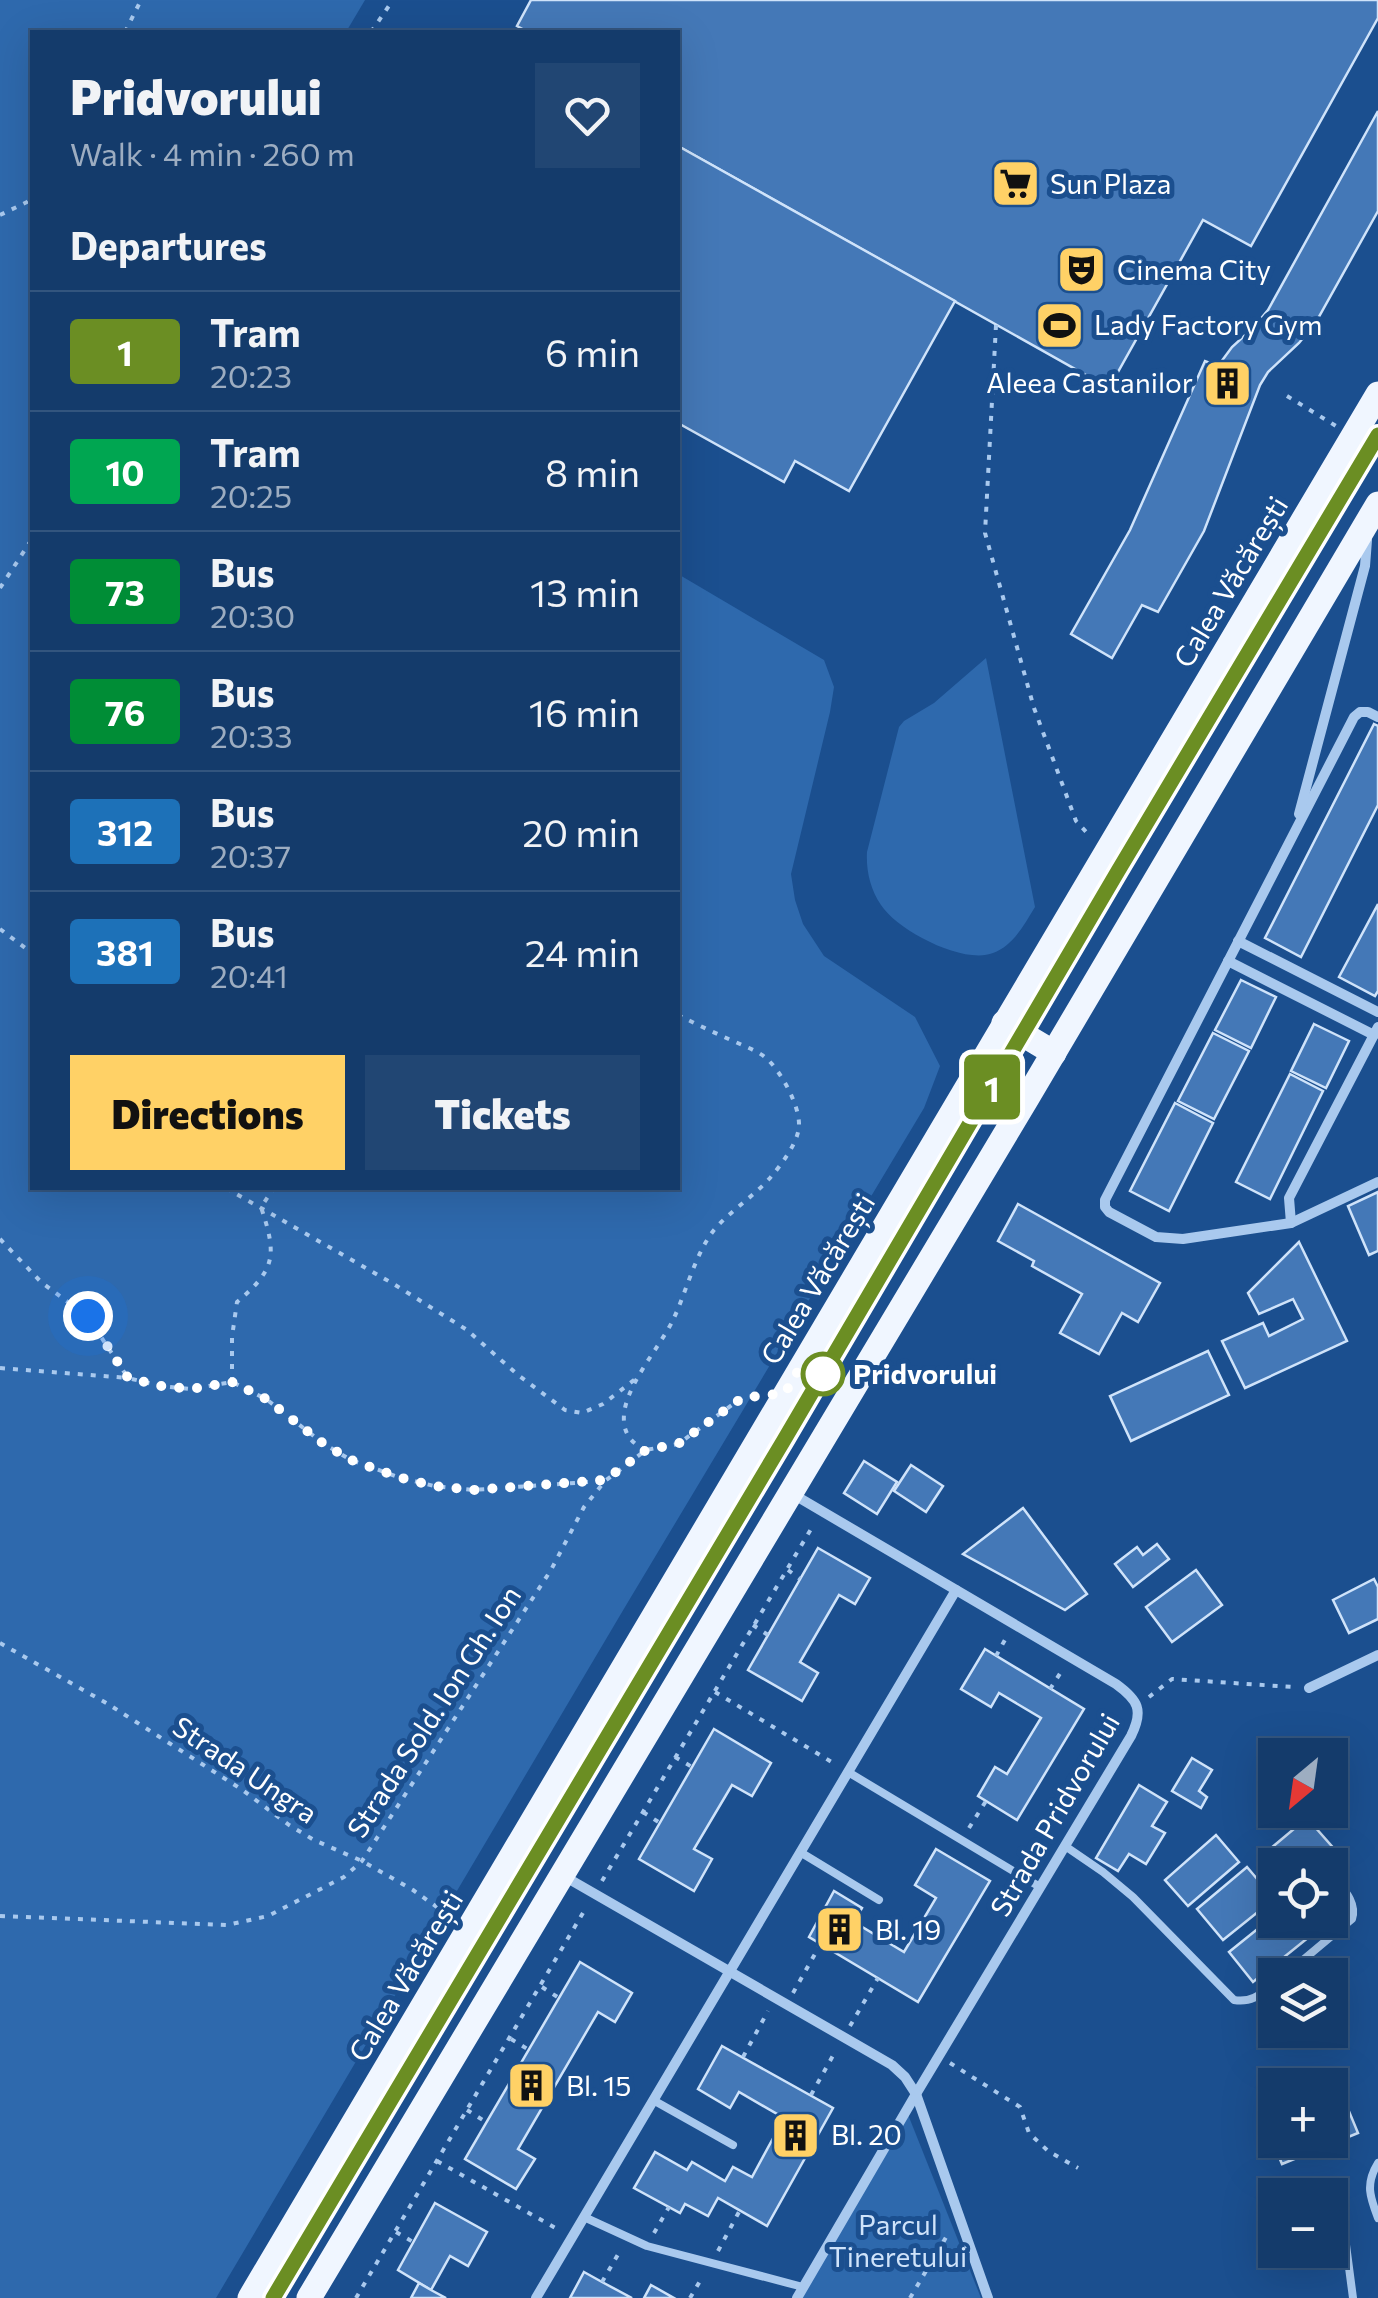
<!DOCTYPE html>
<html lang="en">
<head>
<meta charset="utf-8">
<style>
	body { margin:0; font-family:Commissioner,sans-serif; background:#214673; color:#f1f3f6; height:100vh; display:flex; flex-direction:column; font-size:38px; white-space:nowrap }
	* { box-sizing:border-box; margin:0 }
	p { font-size:32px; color:#9dadc1 }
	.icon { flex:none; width:55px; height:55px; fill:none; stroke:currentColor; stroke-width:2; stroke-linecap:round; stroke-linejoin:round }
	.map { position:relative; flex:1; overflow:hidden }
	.panel { position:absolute; left:30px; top:30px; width:650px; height:1160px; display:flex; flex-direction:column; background:#143b6b; border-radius:0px; box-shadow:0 10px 40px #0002,0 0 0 2px #33557e }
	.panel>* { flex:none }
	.badge { padding:0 20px; border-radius:8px; font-size:35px; line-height:65px }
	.needle { width:65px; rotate:209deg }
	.fabs { position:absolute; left:1258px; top:1738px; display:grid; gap:20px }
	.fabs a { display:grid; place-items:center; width:90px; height:90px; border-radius:0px; background:#143b6b; box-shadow:0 10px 40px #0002,0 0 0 2px #33557e; font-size:50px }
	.you { position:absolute; width:50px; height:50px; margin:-25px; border:8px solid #fff; border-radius:50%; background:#1a73e8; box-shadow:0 0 0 15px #1a73e833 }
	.map>.badge { position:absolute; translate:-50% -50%; box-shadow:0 0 0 5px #fff }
	h2 { padding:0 40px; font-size:38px; line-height:90px }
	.round { display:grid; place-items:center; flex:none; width:105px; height:105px; border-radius:0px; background:#214673 }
	.head { display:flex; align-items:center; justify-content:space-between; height:170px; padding:0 40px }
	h1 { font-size:48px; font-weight:800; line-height:75px }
	.primary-button { display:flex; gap:20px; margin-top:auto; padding:20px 40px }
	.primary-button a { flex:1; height:115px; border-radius:0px; background:#ffd166; color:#111; font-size:40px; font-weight:800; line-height:115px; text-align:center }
	.primary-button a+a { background:#214673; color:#f1f3f6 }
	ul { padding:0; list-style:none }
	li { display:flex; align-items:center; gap:30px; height:120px; padding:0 40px; border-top:2px solid #33557e }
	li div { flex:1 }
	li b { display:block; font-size:38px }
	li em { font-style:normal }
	li .badge { min-width:110px; font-weight:700; text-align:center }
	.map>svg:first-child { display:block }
</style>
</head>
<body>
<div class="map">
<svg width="1378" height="2298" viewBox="0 0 1378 2298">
	<rect width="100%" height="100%" fill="#1b4f8f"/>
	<g fill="#2e69ad">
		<path d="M0,0H365L346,32H32V1188H678V574L824,660L834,687L830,712L791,874L795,900L803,924L824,956L915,1017L940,1066L924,1108L625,1607L216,2298H0Z"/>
		<path d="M986,658L1035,907C1024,925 1013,946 993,953C963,965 897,930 881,905C870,889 866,870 867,852L899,727L904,721L934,703Z"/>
		<path d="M907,2112L981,2298H801Z"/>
	</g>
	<g fill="#4478b7" stroke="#cfe3fa" stroke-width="2.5">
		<path d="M531,0H1378V18L1251,246L1203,220L1109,388L678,146V32H528L517,26Z"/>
		<path d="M1378,111V211L1316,322L1299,343L1268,372L1260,385L1204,531L1158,612L1142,605L1112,658L1071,634L1130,530L1205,361L1218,366L1232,347L1253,328L1268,310Z"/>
		<path d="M678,146L955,301L849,491L795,461L784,482L678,423Z"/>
		<path d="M1374,724L1378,726V805L1301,957L1265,938Z"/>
		<path d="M1378,904V991L1375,996L1339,977Z"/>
		<path d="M1241,980L1276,997L1251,1048L1215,1030Z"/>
		<path d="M1314,1024L1349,1041L1326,1088L1291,1071Z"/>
		<path d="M1213,1033L1249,1051L1214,1119L1178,1101Z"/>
		<path d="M1290,1074L1323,1091L1270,1199L1236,1182Z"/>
		<path d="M1175,1103L1213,1123L1169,1211L1130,1191Z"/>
		<path d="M1378,1192V1251L1369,1255L1348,1206Z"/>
		<path d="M1018,1204L1160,1283L1138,1322L1122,1313L1099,1354L1060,1333L1082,1294L1032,1266L1034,1261L998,1241Z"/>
		<path d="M1299,1242L1347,1341L1245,1388L1222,1341L1263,1323L1269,1336L1303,1319L1293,1299L1259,1314L1248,1293Z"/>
		<path d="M1208,1351L1229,1395L1131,1441L1110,1396Z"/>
		<path d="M864,1461L897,1482L877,1514L844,1493Z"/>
		<path d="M911,1465L943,1486L926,1512L894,1491Z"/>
		<path d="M1023,1508L1087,1594L1065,1610L963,1554Z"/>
		<path d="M1157,1544L1169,1559L1133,1587L1115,1564L1137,1547L1143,1555Z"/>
		<path d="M818,1548L870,1578L855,1604L839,1595L800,1662L818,1673L802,1701L748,1670Z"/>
		<path d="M1196,1570L1222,1605L1172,1642L1146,1607Z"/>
		<path d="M1374,1579L1378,1587V1619L1349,1633L1333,1600Z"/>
		<path d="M985,1649L1084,1709L1017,1820L978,1796L995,1767L1007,1774L1041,1718L999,1693L991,1707L961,1689Z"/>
		<path d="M714,1729L771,1763L752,1796L732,1785L694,1849L712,1859L694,1891L639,1859Z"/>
		<path d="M1192,1758L1212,1770L1199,1791L1207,1797L1201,1808L1172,1791Z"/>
		<path d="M1139,1785L1167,1802L1152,1826L1165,1833L1146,1864L1129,1854L1118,1871L1096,1858Z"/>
		<path d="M1307,1818L1336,1851L1320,1865H1284L1270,1849Z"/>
		<path d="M1216,1835L1239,1862L1188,1906L1165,1880Z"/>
		<path d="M936,1849L990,1881L918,2002L809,1937L834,1891L862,1908L854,1922L904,1952L936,1898L915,1885Z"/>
		<path d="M1247,1867L1274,1899L1223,1940L1197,1909Z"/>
		<path d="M1330,1889L1345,1908L1253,1982L1229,1952L1275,1915V1920H1330Z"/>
		<path d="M580,1962L632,1993L615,2022L598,2012L518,2149L535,2159L516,2189L465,2159Z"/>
		<path d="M722,2046L833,2108L767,2226L718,2198L708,2216L685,2204L680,2213L634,2188L655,2152L687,2170L692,2162L725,2181L733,2167L752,2177L784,2118L739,2092L730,2108L698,2089Z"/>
		<path d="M1336,2080L1358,2133L1282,2164L1260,2111L1275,2105V2140H1330V2085H1323Z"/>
		<path d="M435,2203L487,2232L468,2266L450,2256L431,2290L398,2270Z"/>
		<path d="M584,2272L602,2282L632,2298H570Z"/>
		<path d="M419,2283L431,2290L446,2298H411Z"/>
		<path d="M651,2285L674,2298H644Z"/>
	</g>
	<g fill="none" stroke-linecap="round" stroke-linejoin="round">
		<g stroke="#a9c9ee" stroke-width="4" stroke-dasharray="5 8" stroke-linecap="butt">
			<path d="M125,32L141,0"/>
			<path d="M371,32L393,0"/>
			<path d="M0,215L27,202L32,197"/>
			<path d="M996,325L985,533L1034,708L1076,821L1090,836"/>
			<path d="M1287,396L1336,426"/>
			<path d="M0,588L32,539"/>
			<path d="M0,929L32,953"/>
			<path d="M226,1188L392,1283L467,1330L518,1375L565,1410L582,1413L603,1404L638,1377"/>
			<path d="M0,1239L41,1282L88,1317L128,1378L161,1386L191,1389L232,1382L266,1399L324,1444L351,1460L398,1477L434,1486L473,1490L602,1481"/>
			<path d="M0,1368L128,1378"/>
			<path d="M232,1382V1337L237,1302C276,1269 277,1255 261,1207L274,1188"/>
			<path d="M646,1450C634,1445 625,1436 624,1422C621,1390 659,1349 673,1320C686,1293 695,1254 714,1230C730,1211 753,1197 770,1178C781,1165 798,1143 799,1126C800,1106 781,1071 766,1058C759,1052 749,1048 740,1044C719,1035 698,1025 678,1015"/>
			<path d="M788,1570L800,1579"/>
			<path d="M753,1625L768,1635"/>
			<path d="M0,1643L108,1704L241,1789L289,1825L314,1840L362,1861L413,1890L448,1915"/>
			<path d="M996,1656L1006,1638"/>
			<path d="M1050,1689L1061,1672"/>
			<path d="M715,1692L835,1764"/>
			<path d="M1149,1697L1172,1679L1293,1687"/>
			<path d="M675,1757L692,1767"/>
			<path d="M643,1812L660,1823"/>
			<path d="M969,1828L986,1801"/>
			<path d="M602,1881L814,1524"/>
			<path d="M0,1916L227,1925L268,1916L344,1877L362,1861L551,1570L584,1507L605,1481L646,1450L678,1444L743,1397L755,1396"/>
			<path d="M542,1987L559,1998"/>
			<path d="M793,1993L820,1945"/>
			<path d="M850,2026L878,1978"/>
			<path d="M511,2039L529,2050"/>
			<path d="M743,2057L768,2011"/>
			<path d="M950,2063L1020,2107L1029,2133L1048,2151L1078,2168"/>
			<path d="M811,2095L835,2052"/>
			<path d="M467,2110L486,2122"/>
			<path d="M437,2161L559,2230"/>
			<path d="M396,2232L413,2242"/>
			<path d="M654,2233L669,2207"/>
			<path d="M718,2251L740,2210"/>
			<path d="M602,2282L620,2251"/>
			<path d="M356,2298L587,1906"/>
			<path d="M690,2298L703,2276"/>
			<path d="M910,2298L948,2234"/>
		</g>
		<g stroke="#a9c9ee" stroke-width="8">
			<path d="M848,1772L1040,1887"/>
			<path d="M1065,1846L1103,1872L1133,1897L1234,2000C1252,2003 1261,1994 1275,1983"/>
			<path d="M800,1852L879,1900"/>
			<path d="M1285,1975L1352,1919C1358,1901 1340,1886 1330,1872"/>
			<path d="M653,2100L733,2145"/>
			<path d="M1378,2163C1365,2184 1370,2197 1378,2218"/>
			<path d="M584,2217L647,2246L803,2287"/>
			<path d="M1343,2222L1353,2298"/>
		</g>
		<g stroke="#a9c9ee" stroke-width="10">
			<path d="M1378,717L1368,712H1360L1354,717L1105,1200V1207L1109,1212L1156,1237L1183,1239L1291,1223L1378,1182"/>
			<path d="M1299,814L1365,566L1367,540"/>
			<path d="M1238,941L1378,1012"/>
			<path d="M1228,961L1374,1035"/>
			<path d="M1291,1223L1289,1198L1378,1027"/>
			<path d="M791,1493L1116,1684C1138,1700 1144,1710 1131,1736L916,2094L797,2298"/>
			<path d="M1309,1688L1378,1655"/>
			<path d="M562,1875L892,2065L905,2077L916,2094L988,2298"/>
			<path d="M536,2298L956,1590"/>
		</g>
		<g stroke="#f0f6ff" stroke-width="25">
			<path d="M1004,1023L1054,1053"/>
			<path d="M250,2298L1378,394"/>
			<path d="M309,2298L1027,1098L1378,504"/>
		</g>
		<path stroke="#fff" stroke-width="2.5" d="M273,2298L746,1505L1118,871L1378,434"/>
	</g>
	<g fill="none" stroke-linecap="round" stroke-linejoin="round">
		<defs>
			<path id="line" d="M273,2298L784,1440L1118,871L1378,435"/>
		</defs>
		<use href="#line" stroke="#fff" stroke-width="22"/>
		<use href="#line" stroke="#6b8e23" stroke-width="15"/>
		<path stroke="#fff" stroke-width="10" stroke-dasharray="0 18" d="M88,1316L128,1378L161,1386L191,1389L232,1382L266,1399L324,1444L351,1460L398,1477L434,1486L473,1490L605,1480L646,1450L678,1444L742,1398L785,1393L798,1371L823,1374"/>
	</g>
	<defs>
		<symbol id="supermarket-square" viewBox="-11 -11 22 22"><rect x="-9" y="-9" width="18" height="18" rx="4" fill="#ffd166" stroke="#1b4f8f"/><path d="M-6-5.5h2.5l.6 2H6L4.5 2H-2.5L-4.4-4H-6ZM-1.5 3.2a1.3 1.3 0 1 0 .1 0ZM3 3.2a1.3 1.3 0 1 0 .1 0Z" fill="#111"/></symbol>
		<symbol id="theatre-square" viewBox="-11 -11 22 22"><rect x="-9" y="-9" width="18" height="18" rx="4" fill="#ffd166" stroke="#1b4f8f"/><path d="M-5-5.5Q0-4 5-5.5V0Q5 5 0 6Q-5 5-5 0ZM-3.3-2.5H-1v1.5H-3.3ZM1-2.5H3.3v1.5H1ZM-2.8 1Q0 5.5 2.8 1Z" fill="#111"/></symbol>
		<symbol id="stadium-square" viewBox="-11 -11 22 22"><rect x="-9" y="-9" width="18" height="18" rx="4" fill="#ffd166" stroke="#1b4f8f"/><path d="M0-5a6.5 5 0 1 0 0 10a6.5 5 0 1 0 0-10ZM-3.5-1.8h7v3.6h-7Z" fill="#111"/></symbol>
		<symbol id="building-square" viewBox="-11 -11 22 22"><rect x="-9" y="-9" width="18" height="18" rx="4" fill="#ffd166" stroke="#1b4f8f"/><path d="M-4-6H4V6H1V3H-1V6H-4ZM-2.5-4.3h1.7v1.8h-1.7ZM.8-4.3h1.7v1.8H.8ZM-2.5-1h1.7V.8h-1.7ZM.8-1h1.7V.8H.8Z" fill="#111"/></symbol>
	</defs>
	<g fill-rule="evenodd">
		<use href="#supermarket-square" x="988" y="156" width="55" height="55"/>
		<use href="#theatre-square" x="1054" y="242" width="55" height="55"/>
		<use href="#stadium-square" x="1032" y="298" width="55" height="55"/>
		<use href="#building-square" x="1200" y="356" width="55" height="55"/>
		<use href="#building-square" x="812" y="1902" width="55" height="55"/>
		<use href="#building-square" x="504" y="2058" width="55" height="55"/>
		<use href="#building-square" x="768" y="2108" width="55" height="55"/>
	</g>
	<circle fill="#fff" stroke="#6b8e23" stroke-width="5" cx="823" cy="1374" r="20"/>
	<g text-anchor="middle" stroke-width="10" stroke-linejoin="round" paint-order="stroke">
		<g font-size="28" fill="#fff" stroke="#1b4f8f" text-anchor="start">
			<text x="1050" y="194">Sun Plaza</text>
			<text x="1117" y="280">Cinema City</text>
			<text x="1094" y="335">Lady Factory Gym</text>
			<text x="1193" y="393" text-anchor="end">Aleea Castanilor</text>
			<text x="875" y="1940">Bl. 19</text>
			<text x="566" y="2096">Bl. 15</text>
			<text x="831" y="2145">Bl. 20</text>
		</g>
		<g font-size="28" fill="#fff" stroke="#1b4f8f">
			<text transform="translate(1231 582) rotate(-59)" y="10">Calea Văcărești</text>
			<text transform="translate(818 1279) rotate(-59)" y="10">Calea Văcărești</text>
			<text transform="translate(434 1712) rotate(-57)" y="10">Strada Sold. Ion Gh. Ion</text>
			<text transform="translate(245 1770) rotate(34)" y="10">Strada Ungra</text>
			<text transform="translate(1055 1815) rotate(-60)" y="10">Strada Pridvorului</text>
			<text transform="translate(406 1976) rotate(-59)" y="10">Calea Văcărești</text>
		</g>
		<g font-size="28" font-weight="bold" fill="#fff" stroke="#1b4f8f" text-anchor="start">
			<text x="853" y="1384">Pridvorului</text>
		</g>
		<g font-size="28" fill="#cfe3fa" stroke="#1b4f8f">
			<text x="898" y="2235">Parcul<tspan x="898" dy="32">Tineretului</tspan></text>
		</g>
	</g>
</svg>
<div class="fabs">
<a><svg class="needle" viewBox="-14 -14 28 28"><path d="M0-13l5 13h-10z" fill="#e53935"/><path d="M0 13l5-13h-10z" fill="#9dadc1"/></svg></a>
<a><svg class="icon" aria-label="locate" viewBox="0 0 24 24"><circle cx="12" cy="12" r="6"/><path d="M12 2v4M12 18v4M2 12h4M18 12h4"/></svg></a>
<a><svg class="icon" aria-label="layers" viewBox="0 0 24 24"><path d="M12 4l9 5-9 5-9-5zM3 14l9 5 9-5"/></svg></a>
<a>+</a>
<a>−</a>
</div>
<div class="you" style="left:88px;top:1316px"></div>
<b class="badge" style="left:992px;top:1087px;background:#6b8e23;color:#fff">1</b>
<section class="panel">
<div class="head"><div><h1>Pridvorului</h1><p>Walk · 4 min · 260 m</p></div><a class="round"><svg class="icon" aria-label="heart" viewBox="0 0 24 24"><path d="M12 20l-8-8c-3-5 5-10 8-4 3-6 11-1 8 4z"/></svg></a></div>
<h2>Departures</h2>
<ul>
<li><span class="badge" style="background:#6b8e23;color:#fff">1</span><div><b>Tram</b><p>20:23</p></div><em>6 min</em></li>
<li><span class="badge" style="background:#00a651;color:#fff">10</span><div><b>Tram</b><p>20:25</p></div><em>8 min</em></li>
<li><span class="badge" style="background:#008d36;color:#fff">73</span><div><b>Bus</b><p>20:30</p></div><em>13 min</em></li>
<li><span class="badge" style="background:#008d36;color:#fff">76</span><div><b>Bus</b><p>20:33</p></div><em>16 min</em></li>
<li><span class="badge" style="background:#1d71b8;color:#fff">312</span><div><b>Bus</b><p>20:37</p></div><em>20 min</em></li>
<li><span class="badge" style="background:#1d71b8;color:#fff">381</span><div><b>Bus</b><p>20:41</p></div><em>24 min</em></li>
</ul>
<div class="primary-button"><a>Directions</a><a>Tickets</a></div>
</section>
</div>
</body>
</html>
